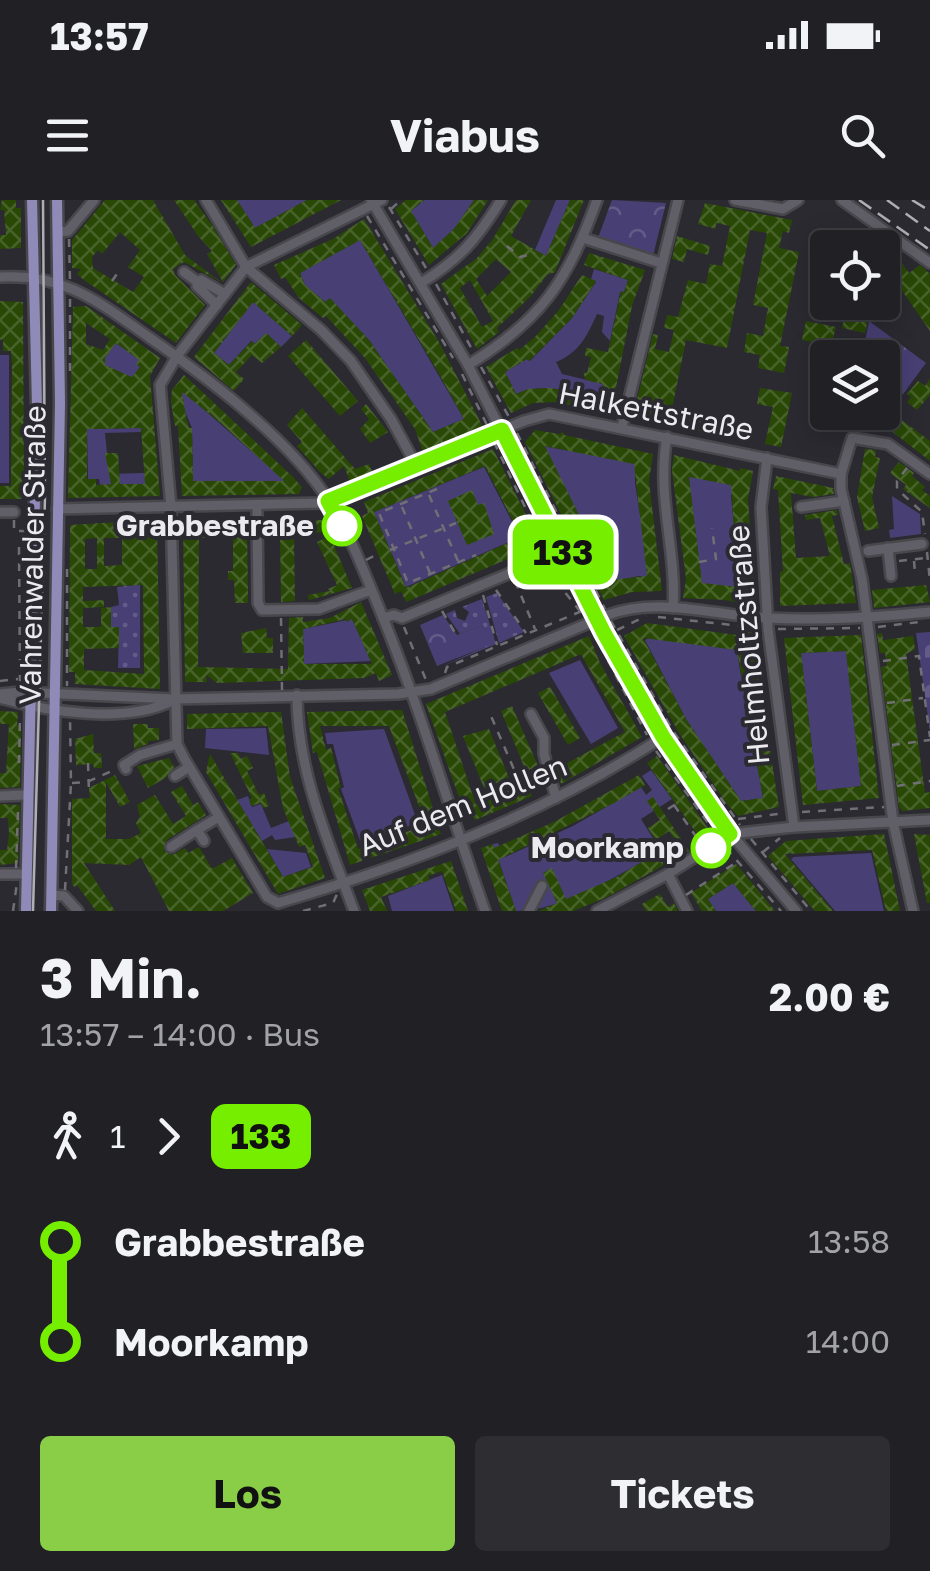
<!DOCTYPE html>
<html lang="de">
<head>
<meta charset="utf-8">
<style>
	body { margin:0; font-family:"Golos Text",sans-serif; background:#2d2d32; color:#f1f3f6; height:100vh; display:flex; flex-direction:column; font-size:38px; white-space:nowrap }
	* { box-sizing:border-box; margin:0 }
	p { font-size:32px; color:#a2a3a7 }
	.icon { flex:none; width:55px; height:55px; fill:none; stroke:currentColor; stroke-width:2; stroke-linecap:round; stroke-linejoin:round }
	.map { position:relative; height:711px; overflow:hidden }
	.side { display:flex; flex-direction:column; background:#202025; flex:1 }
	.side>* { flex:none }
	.badge { padding:0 20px; border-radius:15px; font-size:35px; line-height:65px }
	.controls { position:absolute; left:810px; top:30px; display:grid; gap:20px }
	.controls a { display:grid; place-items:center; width:90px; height:90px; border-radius:10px; background:#202025; box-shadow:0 5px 25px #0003,0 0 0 2px #3d3e42; font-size:50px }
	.map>.badge { position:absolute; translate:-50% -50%; box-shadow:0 0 0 5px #fff }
	.legs { display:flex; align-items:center; gap:15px; height:110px; padding:0 40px; font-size:32px }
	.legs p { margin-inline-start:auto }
	.head { display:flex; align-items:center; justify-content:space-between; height:170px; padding:0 40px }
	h1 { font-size:55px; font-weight:700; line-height:75px }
	.primary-button { display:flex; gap:20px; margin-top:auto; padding:20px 40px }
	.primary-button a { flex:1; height:115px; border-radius:10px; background:#8ace48; color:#111; font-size:40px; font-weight:700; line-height:115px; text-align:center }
	.primary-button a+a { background:#2d2d32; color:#f1f3f6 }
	ul { padding:0 40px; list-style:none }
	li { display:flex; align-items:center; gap:35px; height:100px; font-size:38px }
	li i { display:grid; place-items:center; width:15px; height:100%; margin:0 12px; background:currentColor }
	li i::after { content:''; width:25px; height:25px; margin:-12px; border:8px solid; border-radius:50%; background:#202025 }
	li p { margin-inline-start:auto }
	li:first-child i { background:linear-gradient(#0000 50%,currentColor 0) }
	li:last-child i { background:linear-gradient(currentColor 50%,#0000 0) }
	.status { display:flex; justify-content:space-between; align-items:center; height:70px; padding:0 50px; background:#202025; direction:ltr }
	.status svg { height:28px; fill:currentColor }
	header { display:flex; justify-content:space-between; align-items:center; height:130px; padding:0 40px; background:#202025; font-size:45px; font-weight:700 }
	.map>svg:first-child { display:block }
</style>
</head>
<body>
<div class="status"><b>13:57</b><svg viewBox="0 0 49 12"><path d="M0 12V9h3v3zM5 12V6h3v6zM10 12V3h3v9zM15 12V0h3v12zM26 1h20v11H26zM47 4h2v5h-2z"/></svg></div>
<header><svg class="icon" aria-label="menu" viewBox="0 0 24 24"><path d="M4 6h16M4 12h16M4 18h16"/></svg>Viabus<svg class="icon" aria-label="search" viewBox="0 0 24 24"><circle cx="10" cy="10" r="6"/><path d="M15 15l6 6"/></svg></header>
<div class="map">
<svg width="930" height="711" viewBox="0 0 930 711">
	<defs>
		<pattern id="grass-dots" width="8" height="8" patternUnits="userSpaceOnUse" patternTransform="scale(2.5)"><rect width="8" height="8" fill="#484074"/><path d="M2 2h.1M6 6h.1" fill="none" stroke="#635c88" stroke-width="1.8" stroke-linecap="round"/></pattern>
		<pattern id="cemetery-stones" width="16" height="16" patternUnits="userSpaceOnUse" patternTransform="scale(2.5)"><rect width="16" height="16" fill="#484074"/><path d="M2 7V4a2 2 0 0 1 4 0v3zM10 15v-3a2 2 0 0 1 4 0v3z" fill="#635c88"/></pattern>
		<pattern id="park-crowns" width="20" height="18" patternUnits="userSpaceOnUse" patternTransform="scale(2.5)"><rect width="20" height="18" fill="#484074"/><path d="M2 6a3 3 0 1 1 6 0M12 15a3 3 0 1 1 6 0" fill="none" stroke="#635c88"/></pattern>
		<pattern id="building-cross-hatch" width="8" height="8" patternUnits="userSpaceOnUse" patternTransform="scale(2.5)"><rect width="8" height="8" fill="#294805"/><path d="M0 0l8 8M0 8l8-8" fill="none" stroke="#48632a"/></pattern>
	</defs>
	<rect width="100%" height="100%" fill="#2b2a31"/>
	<g fill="url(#grass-dots)">
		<path d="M140,366V468H118L119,427H111V407L119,405L117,387L136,385Z"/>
		<path d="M497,393L524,432L499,443L486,397Z"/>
		<path d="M482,399L496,444L443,466L490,444L483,425L460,434L446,414L455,410L457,418L465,421L469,412L462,407Z"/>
	</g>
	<path fill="url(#cemetery-stones)" d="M930,432V531L916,433Z"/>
	<g fill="url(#park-crowns)">
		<path d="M612,0L666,3L653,56L598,38Z"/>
		<path d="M869,121L926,163L897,202L883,200L882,158H862Z"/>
		<path d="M443,415L457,435L483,425L491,444L437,466L420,425Z"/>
	</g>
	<g fill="#484074">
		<path d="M237,0H307L255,28Z"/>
		<path d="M424,0H474L454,29L433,48L411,11Z"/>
		<path d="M556,0H570L546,56L535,50Z"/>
		<path d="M360,40L464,219L433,232L369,140L330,99L325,102L305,85L300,73Z"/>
		<path d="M594,69L628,80L624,92H620L610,141L602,132L604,116L597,114C587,136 579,153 556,162L562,174L603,184L601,198C573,192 544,182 516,194L505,172L527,159L530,161L572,118L596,82L591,79Z"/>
		<path d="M253,102L292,136L281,147L266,133L255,144L251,141L229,165L214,153Z"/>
		<path d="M116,143L140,159V167L132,178L105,167V157Z"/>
		<rect x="0" y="155" width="9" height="128"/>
		<path d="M183,191L285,281H193L192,228L179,197Z"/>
		<path d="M141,228V232L105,233L109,274L145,273L147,284L100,285L99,279H88L87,229Z"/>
		<path d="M542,246L635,262V283L650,378L638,376L612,382Z"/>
		<path d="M484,267L520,337L406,387L374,312Z"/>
		<path d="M688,273L735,282L731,296L740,389L702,384Z"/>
		<path d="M892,296L920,314L921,334L890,338L889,330L894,329Z"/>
		<path d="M352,419L371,461L304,464L303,429Z"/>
		<path d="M483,425L491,444L457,458L449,439Z"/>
		<path d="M649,438L742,450L738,459L763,598L741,601L686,519L645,440Z"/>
		<path d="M846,451L861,586L817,591L801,453Z"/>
		<path d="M580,460L618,528L591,544L549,473Z"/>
		<path d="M266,528L269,555L205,548L206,529Z"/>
		<path d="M384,529L418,623L361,643L341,589L344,587L333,544H327L325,533Z"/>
		<path d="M651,570L672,599L641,619L661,651C620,674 563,711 516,711L493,644L498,643L505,657L573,626L641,587L646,595L652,590L642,576Z"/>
		<path d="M248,596L252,607L261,604L271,628L289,621L295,637L275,640L272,635L262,641L237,600Z"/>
		<path d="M267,649L306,653L311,667L283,677Z"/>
		<path d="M871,653L884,711H835L791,659L794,657Z"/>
		<path d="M442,675L454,711H392L388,696Z"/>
		<path d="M733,683L756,711H716L705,701Z"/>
	</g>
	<g fill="url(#building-cross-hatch)" fill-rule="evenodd">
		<path d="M2,0H16V8H21V48L0,49V35H6L4,10H0Z"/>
		<path d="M105,0H153L185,55L221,82L184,62L173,69L175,75L205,105L176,143L84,80L77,74L81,69L72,68V40ZM120,32L140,50L128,67L144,77L133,92L93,68L92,57L98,50L102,54Z"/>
		<path d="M174,0H194L212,25L236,65L223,82L207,54L212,51L198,36Z"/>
		<path d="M221,0H237L255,28L307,0H341L251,47Z"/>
		<path d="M406,0H424L411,11L433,48L454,29L474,0H488L467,33L429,65L395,9Z"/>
		<path d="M516,0H531L511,36L546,56L570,0H584L555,72L547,75L530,97L497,128L499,132L477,149L441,84L477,58L493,39ZM496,59L511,72L487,96L476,79ZM470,80L493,121L482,127L460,88Z"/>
		<path d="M705,3L792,20L789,33L783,31L779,48L799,52L780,146L789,147L784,173L758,168L760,155L744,152L747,133L763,136L768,108L753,105L767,33L750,30L727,148L686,140L672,209L713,217L710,233L650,223L651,215L634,212L653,134L658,135L655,149L669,152L674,130L664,128L667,115L678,117L688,80L706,84L710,64L722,66L730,26L716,23V29L698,24Z"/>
		<path d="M364,19L440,144L483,227L423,252L415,229L365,158L326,116L323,118L299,98L285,77L281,79L274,65L333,39ZM360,40L438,172L464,219L433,232L369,140L330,98L325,102L305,85L300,73Z"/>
		<path d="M677,36L710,46L708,55L687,49L684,62L672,59Z"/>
		<path d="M886,42L909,73L920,65L930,74V131L882,62V45Z"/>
		<path d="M589,53L645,70L632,106L611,213L553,202L533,203L511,213L486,167L517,148L519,150L535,137L559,110L582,75L596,81L572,118L529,161L527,159L505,172L516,194L528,189L551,188L601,198L603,184L586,180L583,172L587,173L591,157L585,156L586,148L608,152L621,91L624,92L628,80L584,65Z"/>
		<path d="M251,82L302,125L292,136L253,102L214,153L229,165L252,141L255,144L266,133L281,147L262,163L252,155L236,172L244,179L234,191L194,157Z"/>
		<path d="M0,101L23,102L24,292L21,299H0V286H11L12,166L11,151H3V139L0,140Z"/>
		<path d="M86,106L160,158L150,176L160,296L68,298L73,107ZM86,123L110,139L103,150L86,144ZM116,143L139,160L136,164L140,167L132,177L105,165V158ZM141,228L145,284H120L118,253H105L111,284L96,285V279H87V229Z"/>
		<path d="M846,110L869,115L865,133L842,128Z"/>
		<path d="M806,121L836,127L833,139L829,138L827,145L802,140Z"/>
		<path d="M306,140L358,201L340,216L288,156Z"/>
		<path d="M184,175L292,276L302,287L299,294L182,296L178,226H175L171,202L172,190ZM182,192L222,224L284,281H193L192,228H189L186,216Z"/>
		<path d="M930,179V195L917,210L907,202L911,197L907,194L918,181L925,186Z"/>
		<path d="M760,188L792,193L781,247L765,244L773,207L757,204Z"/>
		<path d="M366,204L388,232L370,243L360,229L369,219L361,209Z"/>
		<path d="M302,208L355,269L369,264L373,273L350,282L344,266L329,279L320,272L297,246L302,242L287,225Z"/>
		<path d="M867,212L895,215L930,241V261L889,229L865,226Z"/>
		<path d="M535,230L559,234L563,232L564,235L653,254L649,281L662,391L632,392L604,400L525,242ZM545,246L634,264L647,376L611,380Z"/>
		<path d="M493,249L541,345L406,402L401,391L395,394L362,316L368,313L364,302ZM485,266L521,337L406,388L374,312Z"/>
		<path d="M865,249L876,250L875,257L880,258L872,297L879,328L865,331L857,297Z"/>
		<path d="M674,255L740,271V268L753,271L748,299L755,406L725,400L683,398L686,379L672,270ZM689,277L731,285L738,387L702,383Z"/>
		<path d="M899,262L914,273L912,276L925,287L922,290L930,296V308L903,289L906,285L890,273Z"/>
		<path d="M776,276L833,288L834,294L813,297L791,293L796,358L830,356L820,318L806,320L805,315L837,310L838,315L832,316L844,364L850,363L856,403L780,406V372L783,371L778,290L773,289Z"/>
		<path d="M472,290L478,305L484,303L494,334L467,345L448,301Z"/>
		<path d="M323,320L328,332L294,334L295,401L281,402L280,334H267V321Z"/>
		<path d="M119,322L157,323L160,489L75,484V472H69L70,325ZM97,338V369H85V339ZM104,338H122V365L104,366ZM143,385L144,474L84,470V449L119,448V427H111V407L101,408V427H83V408L104,407V400L83,401V387Z"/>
		<path d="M247,322L248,403H235L234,380H228V371H233V337L199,338L198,467L288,469L289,418L303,417V422L330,418L361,402L392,475L379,481L376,473L364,478L217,483L206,475L207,482H185L183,323ZM346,419L347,422L352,419L372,464H304L303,429Z"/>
		<path d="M330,336L352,388L309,400L308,395L330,391L328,389L337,385L317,342Z"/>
		<path d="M926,385L930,402L874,408L872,390Z"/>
		<path d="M647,423L744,436L745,432L756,433L762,468H757L779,607L738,616L727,604L679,533L624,436ZM643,438L737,450L763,598L741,601L686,519Z"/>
		<path d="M266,428L267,438H273V453H243L241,433Z"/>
		<path d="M882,433L883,440L913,436L915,449L906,454L925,593L930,592V608L902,611L899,607L881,467L887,466L885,453H880L877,434Z"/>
		<path d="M861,435L879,598L803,605L784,438ZM846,451L861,586L817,591L801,453Z"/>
		<path d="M589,436L600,463L642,537L561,584L556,569L625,532L581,454L445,512L476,605L527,583L532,596L475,620L461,603L426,504Z"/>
		<path d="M550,487L580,538L568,545L538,493Z"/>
		<path d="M512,506L538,566L526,571L501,511Z"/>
		<path d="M402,510L441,634L350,665L317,552L313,553L307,512ZM320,526H389L426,625L358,649L338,588H341L331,548L326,550Z"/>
		<path d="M0,511L18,512L17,525H21L20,587L0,588V573H6L9,524H0Z"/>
		<path d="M281,512L290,577L325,678L278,694L206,572L210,554L283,677L313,667L305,645L299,647L283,608L268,526L187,529V514Z"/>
		<path d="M133,524H148V528H159V540L148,541V544L134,549Z"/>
		<path d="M489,529L509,578L484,588L463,536Z"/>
		<path d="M93,534L94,553H101L102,568H94L93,564L76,565L75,539Z"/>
		<path d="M230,553H238L241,559L247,556L253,568L247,571L259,595L264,593L269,606L263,608L261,603L251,606L249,599L252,598Z"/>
		<path d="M657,556L712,634L702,641L647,563Z"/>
		<path d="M169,558L174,567L167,577L148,588L137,566Z"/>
		<path d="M115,575L130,602L120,607L106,582V639H129L141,633L136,623L140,617L137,605L155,595L173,624L186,616L171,592L182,586L193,605L198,602L206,615L167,640L164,651L172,655L185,648L188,653L199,647L212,669L232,658L253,693L223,711H169L141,657L129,665L84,663L115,711H96L77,685L74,687L72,683V599L90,598L89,588Z"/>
		<path d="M639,575L645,585L616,602L498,660L516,711H502L481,648L493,644L494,648L554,622Z"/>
		<path d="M653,597L689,651L607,697L573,711H538L557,703L543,673L552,668L566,699L617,677L676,641L669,631L656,640L648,628L660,620L647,601Z"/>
		<path d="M0,604L20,605L18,663L0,665V650H7L9,633L8,618H0Z"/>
		<path d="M884,634L900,711H886L872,650L785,654L833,711H815L768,656L786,641Z"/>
		<path d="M914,634L930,635V703H927Z"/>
		<path d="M451,661L468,711H456L442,671L428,676L430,680L381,697L387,711H370L362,690Z"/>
		<path d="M736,664L753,684L775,711H756L733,683L708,699L716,711H702L691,693Z"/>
		<path d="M660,694L668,707L674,703L678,711H646L642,704Z"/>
	</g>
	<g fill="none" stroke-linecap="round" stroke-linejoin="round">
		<defs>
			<g id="minor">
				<path d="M206,0L246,67L321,130L351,161L391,219L416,265"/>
				<path d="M371,0L468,165L604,433L663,537L731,634L796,711"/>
				<path d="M382,0L246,67L177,156L160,185L171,307L177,544L184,558L267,697L278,703C411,664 546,613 663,537"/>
				<path d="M735,0L783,9L798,0"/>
				<path d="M842,0L930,63"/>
				<path d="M60,32L68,31L94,0"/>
				<path d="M583,38L661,63"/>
				<path d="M184,72L199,83"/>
				<path d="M0,77C65,73 100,103 150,138C208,178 291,241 329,301C349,332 363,369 377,403C419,503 449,609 485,711"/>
				<path d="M421,83C460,59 477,39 501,0"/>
				<path d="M217,105L197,86L201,80L225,94"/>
				<path d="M468,165C542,120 568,80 597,0"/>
				<path d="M622,227L678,0"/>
				<path d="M667,237C656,295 677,351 673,408"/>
				<path d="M767,258L761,307L768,429L794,627"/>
				<path d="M257,305L258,403L262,410L319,409L371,390"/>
				<path d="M801,307L844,301"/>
				<path d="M57,309L322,303L524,221L549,214L841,274"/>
				<path d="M0,312H14"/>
				<path d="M888,348L891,376"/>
				<path d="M868,351L922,344"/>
				<path d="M383,418L394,415L402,418L549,357"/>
				<path d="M0,494L20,492L174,499L398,494L431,489L608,415C659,396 715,416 768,418C822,421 876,417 930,412"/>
				<path d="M297,495C297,571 328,641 354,711"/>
				<path d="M0,498C49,512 125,524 172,501"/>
				<path d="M531,514L544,538V554L556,598"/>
				<path d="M126,569L124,565L140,555L177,544"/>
				<path d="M175,576L189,567"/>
				<path d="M0,596L23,595"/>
				<path d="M204,641L197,630L219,617"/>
				<path d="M171,647L197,630"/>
				<path d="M0,674H27"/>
				<path d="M668,674L687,711"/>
				<path d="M51,695L64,696L78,711"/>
				<path d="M529,711L542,686"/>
				<path d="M597,711L668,674L731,634L794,627L930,620"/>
				<path d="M913,711L893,622L862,379L841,289V274L852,238L888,244L930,274"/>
			</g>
			<g id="major">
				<path d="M26,711L37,206L32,0"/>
				<path d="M51,711L60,203L57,0"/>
			</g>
		</defs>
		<use href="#minor" stroke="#47474c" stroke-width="14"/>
		<use href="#major" stroke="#47474c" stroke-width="15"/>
		<g stroke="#706f75" stroke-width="2.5" stroke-dasharray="8 8" stroke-linecap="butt">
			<path d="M389,7L426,68"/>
			<path d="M391,9L401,0"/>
			<path d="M367,16L453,158"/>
			<path d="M69,39L70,81"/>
			<path d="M507,46L520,57L535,53"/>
			<path d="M112,81L119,71"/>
			<path d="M436,84L473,151"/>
			<path d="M481,167L509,217"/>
			<path d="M70,171V99"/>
			<path d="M462,174L487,225"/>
			<path d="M517,233L605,409"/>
			<path d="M494,242L544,347"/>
			<path d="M907,268L897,281V289L922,312L925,334"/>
			<path d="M437,289L379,313L408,383L476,355"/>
			<path d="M429,295L458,361"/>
			<path d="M402,307L430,373"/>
			<path d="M14,320V331H25"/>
			<path d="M390,350L456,323"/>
			<path d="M927,352L930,381"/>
			<path d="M366,360L378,354"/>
			<path d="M899,361L926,358"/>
			<path d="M914,361L915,373"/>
			<path d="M699,362L716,359L712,328"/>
			<path d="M552,364L564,391L584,416"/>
			<path d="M67,369V486"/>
			<path d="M515,381L535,429"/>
			<path d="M496,390L526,433"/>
			<path d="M483,395L497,445"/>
			<path d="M442,411L457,436"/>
			<path d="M658,417L760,428"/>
			<path d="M281,418L282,490"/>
			<path d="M611,421L673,531L740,625"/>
			<path d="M404,427L426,480"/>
			<path d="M878,427L919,422"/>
			<path d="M778,429L860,428"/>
			<path d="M617,430L646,416"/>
			<path d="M593,432L647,535"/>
			<path d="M883,461L919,456L930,537"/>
			<path d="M445,473L447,467L582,411"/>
			<path d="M0,481L18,479"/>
			<path d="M20,483L19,347L25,338"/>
			<path d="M887,503L923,498"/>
			<path d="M892,545L930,540"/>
			<path d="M656,551L716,634"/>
			<path d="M19,563L20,516"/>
			<path d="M88,563L89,592"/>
			<path d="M72,583L87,582L116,569"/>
			<path d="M897,586L930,581"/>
			<path d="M487,594L519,581L491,516"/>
			<path d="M674,605L702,645"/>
			<path d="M668,609L676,604"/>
			<path d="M802,612L884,607"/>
			<path d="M738,619L785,613"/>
			<path d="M751,639L811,711"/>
			<path d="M726,648L781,711"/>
			<path d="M763,652L780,638"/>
			<path d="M16,668L18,611"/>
			<path d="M65,690L71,583L70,518"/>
			<path d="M686,695L737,662"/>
			<path d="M13,711L17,683"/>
			<path d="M303,711L333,703L338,692"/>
		</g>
		<use href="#minor" stroke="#605f67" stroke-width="9"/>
		<use href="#major" stroke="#8f8ab7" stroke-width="10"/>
		<path stroke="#aeaeb4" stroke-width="2.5" d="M33,711L45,297L43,0"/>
		<g stroke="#aeaeb4" stroke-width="2.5" stroke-dasharray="15 8" stroke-linecap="butt">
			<path d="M859,0L930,50"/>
			<path d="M887,0L930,31"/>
			<path d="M912,0L930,11"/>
		</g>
	</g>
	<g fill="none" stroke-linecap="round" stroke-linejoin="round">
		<defs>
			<path id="line-1" d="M342,326L328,301L502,230L604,433L663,537L730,634L711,648"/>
		</defs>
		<use href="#line-1" stroke="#fff" stroke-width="22"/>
		<use href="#line-1" stroke="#76ee00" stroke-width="15"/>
	</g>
	<g fill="#fff" stroke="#76ee00" stroke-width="5">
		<circle cx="342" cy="326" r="18"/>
		<circle cx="711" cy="648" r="18"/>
	</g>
	<g text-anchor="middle" stroke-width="8" stroke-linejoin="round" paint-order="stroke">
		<g font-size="30" fill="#eaeaef" stroke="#2b2a31">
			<text transform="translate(656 212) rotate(11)" y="10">Halkettstraße</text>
			<text transform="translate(33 355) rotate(-89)" y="10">Vahrenwalder Straße</text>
			<text transform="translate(749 445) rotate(-95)" y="10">Helmholtzstraße</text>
			<text transform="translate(463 606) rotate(-22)" y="10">Auf dem Hollen</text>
		</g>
		<g font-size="30" font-weight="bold" fill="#eaeaef" stroke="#2b2a31" text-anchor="end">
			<text x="314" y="336">Grabbestraße</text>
			<text x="684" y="658">Moorkamp</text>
		</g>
	</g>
</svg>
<div class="controls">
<a><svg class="icon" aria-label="locate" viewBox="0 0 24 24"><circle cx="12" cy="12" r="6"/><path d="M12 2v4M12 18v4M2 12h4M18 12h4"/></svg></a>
<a><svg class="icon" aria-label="layers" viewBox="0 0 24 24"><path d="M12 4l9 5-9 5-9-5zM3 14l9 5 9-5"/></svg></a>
</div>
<b class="badge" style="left:563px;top:352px;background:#76ee00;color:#111">133</b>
</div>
<section class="side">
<div class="head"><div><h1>3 Min.</h1><p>13:57 – 14:00 · Bus</p></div><b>2.00 €</b></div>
<div class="legs"><svg class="icon" aria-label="walk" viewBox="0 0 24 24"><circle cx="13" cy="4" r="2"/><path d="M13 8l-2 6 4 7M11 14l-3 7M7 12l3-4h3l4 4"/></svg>1<svg class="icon" aria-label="forward" viewBox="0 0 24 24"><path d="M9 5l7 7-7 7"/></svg><b class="badge" style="background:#76ee00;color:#111">133</b></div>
<ul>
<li><i style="color:#76ee00"></i><b>Grabbestraße</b><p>13:58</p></li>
<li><i style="color:#76ee00"></i><b>Moorkamp</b><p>14:00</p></li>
</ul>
<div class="primary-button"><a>Los</a><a>Tickets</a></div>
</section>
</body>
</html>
